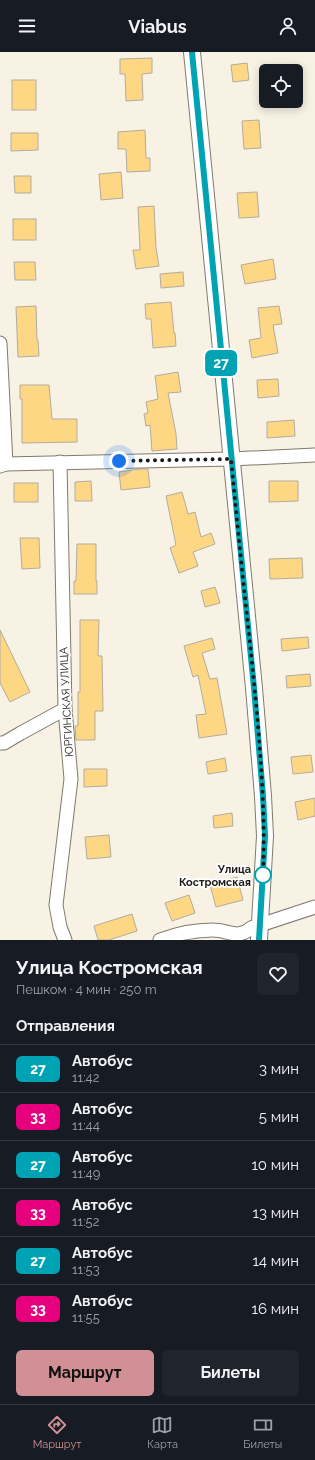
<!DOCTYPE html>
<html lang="ru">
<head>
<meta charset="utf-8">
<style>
	body { margin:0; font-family:Raleway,sans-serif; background:#20242c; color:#f1f3f6; height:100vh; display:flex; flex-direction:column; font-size:15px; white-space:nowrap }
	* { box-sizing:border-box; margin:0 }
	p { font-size:13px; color:#9ea1a6 }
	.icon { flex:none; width:22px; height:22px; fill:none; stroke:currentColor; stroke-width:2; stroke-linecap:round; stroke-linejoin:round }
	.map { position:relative; height:888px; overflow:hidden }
	.sheet { display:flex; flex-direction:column; background:#171b24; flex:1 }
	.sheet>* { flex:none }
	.badge { padding:0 8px; border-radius:6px; font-size:14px; line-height:26px }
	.buttons { position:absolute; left:259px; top:12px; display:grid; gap:8px }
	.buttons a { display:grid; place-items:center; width:44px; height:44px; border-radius:6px; background:#171b24; box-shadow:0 2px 10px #0003; font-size:20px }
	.you { position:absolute; width:20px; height:20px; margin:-10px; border:3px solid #fff; border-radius:50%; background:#1a73e8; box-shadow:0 0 0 6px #1a73e833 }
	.map>.badge { position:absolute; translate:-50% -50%; box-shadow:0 0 0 2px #fff }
	h2 { padding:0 16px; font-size:15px; line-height:36px }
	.round { display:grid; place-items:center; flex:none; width:42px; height:42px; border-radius:6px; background:#20242c }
	.head { display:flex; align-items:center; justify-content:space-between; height:68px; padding:0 16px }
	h1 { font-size:19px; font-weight:700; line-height:30px }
	.button { display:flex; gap:8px; margin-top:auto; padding:8px 16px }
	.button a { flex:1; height:46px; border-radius:6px; background:#d18f96; color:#111; font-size:16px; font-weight:700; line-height:46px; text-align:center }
	.button a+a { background:#20242c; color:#f1f3f6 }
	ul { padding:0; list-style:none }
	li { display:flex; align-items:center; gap:12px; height:48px; padding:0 16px; border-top:1px solid #363941 }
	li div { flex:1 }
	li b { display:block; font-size:15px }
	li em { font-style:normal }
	li .badge { min-width:44px; font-weight:700; text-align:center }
	header { display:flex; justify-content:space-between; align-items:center; height:52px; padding:0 16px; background:#171b24; font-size:18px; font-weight:700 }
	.menu { display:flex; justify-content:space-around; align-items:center; height:56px; border-top:1px solid #363941; background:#171b24; font-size:11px; color:#9ea1a6 }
	.menu a { display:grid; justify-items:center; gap:2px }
	.menu .on { color:#d18f96 }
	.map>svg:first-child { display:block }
</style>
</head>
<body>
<header><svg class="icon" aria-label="menu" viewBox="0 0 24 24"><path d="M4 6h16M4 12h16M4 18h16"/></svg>Viabus<svg class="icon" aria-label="person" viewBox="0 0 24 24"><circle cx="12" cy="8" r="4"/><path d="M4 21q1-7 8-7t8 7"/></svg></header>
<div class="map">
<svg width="315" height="888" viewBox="0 0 315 888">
	<rect width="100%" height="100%" fill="#f8f2e5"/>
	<g fill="#fed784" stroke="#b2ac9f">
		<path d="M152,6V21L142,22L143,48L126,49L125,22H120V7Z"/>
		<path d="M247,11L249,28L233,30L231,13Z"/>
		<rect x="12" y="28" width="24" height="30"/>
		<path d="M259,68L261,96L244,97L242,69Z"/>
		<path d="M145,78L146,106H150V119L127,120L126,97H118V80Z"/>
		<path d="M11,81H38V98L11,99Z"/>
		<path d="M121,120L123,146L101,148L99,122Z"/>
		<path d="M14,124H31V141H15Z"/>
		<path d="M257,140L259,165L239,166L237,141Z"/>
		<path d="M154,154L156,196L159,214L136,217L133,198H140L138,155Z"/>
		<rect x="13" y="167" width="23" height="21"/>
		<path d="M273,207L276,227L245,232L241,213Z"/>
		<path d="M14,210H35L36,228H15Z"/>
		<path d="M183,220L184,234L161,236L160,222Z"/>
		<path d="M171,250L174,281H175L176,294L153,296L151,267H146L145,252Z"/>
		<path d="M36,254L37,288H38L39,304L18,305L16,255Z"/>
		<path d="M279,254L282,272L273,273L278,301L252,306L249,288L261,286L258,256Z"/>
		<path d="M178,320L181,340L168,341L176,382L177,397L152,399L150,373L146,374L144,362L148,361L146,350L158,347L155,324Z"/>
		<path d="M278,327L279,344L258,346L257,328Z"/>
		<path d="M20,333H49L52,367H77V390L22,391V347H20Z"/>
		<path d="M294,368L295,384L267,386V370Z"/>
		<path d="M139,417H148L150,435L121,438L119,420Z"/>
		<path d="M91,429L92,449H75V430Z"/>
		<path d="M269,429H298V449L269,450Z"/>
		<rect x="14" y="431" width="24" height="19"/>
		<path d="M182,440L188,462L195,460L201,485L211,481L215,492L193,500L198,514L179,521L170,496L176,493L166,444Z"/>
		<path d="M20,486H39L40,516L22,517Z"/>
		<path d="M77,492H96V529H97V542H74V529H76Z"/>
		<path d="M302,506L303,526L270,527L269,507Z"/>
		<path d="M215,535L220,551L205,555L201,539Z"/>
		<path d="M80,568H99L98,604H102L103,659H95V688H76L75,674H78V640H80Z"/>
		<path d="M0,578L30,640L10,650L0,631Z"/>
		<path d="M308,585L309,596L282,599L281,587Z"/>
		<path d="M212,586L215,597L202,601L210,627L217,626L227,682L199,686L196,663L206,662L198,623L193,625L184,594Z"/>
		<path d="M310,622L311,634L287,636L286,624Z"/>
		<path d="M311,703L313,720L293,722L291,705Z"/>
		<path d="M225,706L227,719L208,722L206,710Z"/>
		<path d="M84,717H107V734L84,735Z"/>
		<path d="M315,746V764L298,768L295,750Z"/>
		<path d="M232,761L233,774L214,776L213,764Z"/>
		<path d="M109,783L111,805L87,807L85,785Z"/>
		<path d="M237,825L243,848L216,855L210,833Z"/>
		<path d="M189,843L195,861L172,869L165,851Z"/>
		<path d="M132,862L137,879L109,888H98L94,874Z"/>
	</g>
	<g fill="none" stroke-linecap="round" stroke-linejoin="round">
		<defs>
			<g id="minor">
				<path d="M0,291L6,412"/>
				<path d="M60,410L65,657L71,727L56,853L60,875L65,888"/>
				<path d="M0,414L6,412L231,407L315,403"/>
				<path d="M0,691H4L21,681L65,657"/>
				<path d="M160,888C176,882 195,878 213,878C228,878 238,888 251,876L315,855"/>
			</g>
			<path id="tertiary" d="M192,0L254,636L263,744L265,784L259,888"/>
		</defs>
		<use href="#minor" stroke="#807a6e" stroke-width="15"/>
		<use href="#tertiary" stroke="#807a6e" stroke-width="18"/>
		<use href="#minor" stroke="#fff" stroke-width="13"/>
		<use href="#tertiary" stroke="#fff" stroke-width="16"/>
	</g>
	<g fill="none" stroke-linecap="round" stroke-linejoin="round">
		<defs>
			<path id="line" d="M192,0L254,636L263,744L265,784L259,888"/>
		</defs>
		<use href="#line" stroke="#fff" stroke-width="9"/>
		<use href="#line" stroke="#00a3b4" stroke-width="6"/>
		<path stroke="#1c1a15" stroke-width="4" stroke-dasharray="0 7.2" d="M119,409L231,407C237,468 243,530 250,591C258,669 266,746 263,824V823"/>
	</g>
	<circle fill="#fff" stroke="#00a3b4" stroke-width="2" cx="263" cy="823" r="8"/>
	<g text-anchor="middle" stroke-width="3.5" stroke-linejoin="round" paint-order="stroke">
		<g font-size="11" fill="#1c1a15" stroke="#fff">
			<text transform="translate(66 650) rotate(-93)" y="4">ЮРГИНСКАЯ УЛИЦА</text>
		</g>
		<g font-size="11" font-weight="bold" fill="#1c1a15" stroke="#fff" text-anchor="end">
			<text x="251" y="821">Улица<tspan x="251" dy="13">Костромская</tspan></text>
		</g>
	</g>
</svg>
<div class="buttons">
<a><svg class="icon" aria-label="locate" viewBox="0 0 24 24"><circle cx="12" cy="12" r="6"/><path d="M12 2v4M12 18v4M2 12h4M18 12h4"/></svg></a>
</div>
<div class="you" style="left:119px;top:409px"></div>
<b class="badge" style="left:221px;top:311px;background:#00a3b4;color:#fff">27</b>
</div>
<section class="sheet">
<div class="head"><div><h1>Улица Костромская</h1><p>Пешком · 4 мин · 250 m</p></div><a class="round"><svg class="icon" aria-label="heart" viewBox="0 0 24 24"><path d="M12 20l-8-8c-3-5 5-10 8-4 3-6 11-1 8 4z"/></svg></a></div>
<h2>Отправления</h2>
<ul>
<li><span class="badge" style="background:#00a3b4;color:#fff">27</span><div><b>Автобус</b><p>11:42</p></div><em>3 мин</em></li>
<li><span class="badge" style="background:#e6007e;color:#fff">33</span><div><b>Автобус</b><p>11:44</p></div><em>5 мин</em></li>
<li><span class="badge" style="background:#00a3b4;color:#fff">27</span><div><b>Автобус</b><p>11:49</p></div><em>10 мин</em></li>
<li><span class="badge" style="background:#e6007e;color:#fff">33</span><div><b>Автобус</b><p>11:52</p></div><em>13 мин</em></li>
<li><span class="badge" style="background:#00a3b4;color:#fff">27</span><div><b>Автобус</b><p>11:53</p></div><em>14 мин</em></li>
<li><span class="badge" style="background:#e6007e;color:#fff">33</span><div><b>Автобус</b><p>11:55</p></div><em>16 мин</em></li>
</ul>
<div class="button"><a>Маршрут</a><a>Билеты</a></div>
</section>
<nav class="menu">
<a class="on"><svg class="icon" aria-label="directions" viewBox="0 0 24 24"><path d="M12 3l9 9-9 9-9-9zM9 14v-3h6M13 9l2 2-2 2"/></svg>Маршрут</a>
<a><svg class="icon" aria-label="map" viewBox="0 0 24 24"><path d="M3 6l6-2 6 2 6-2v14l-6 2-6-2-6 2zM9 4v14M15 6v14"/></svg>Карта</a>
<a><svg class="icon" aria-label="tickets" viewBox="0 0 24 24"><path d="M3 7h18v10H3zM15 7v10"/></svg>Билеты</a>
</nav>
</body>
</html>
